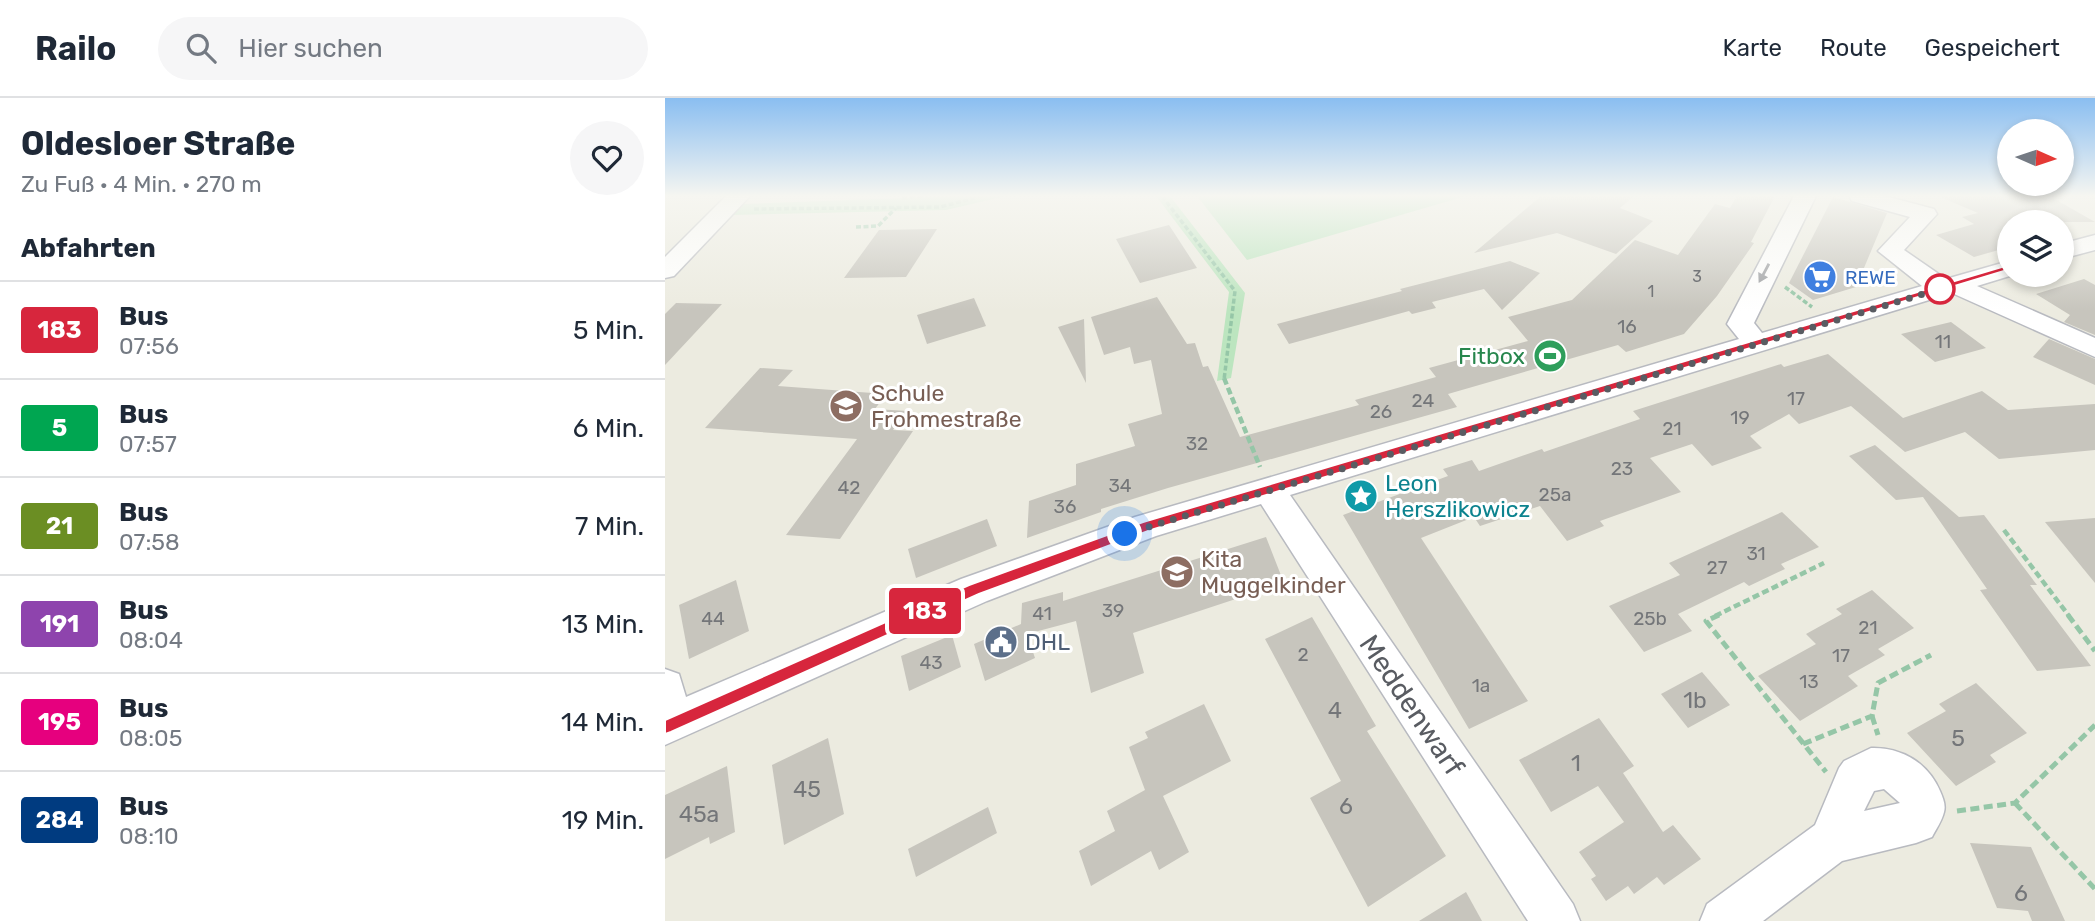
<!DOCTYPE html>
<html lang="de">
<head>
<meta charset="utf-8">
<style>
	body { margin:0; font-family:Rubik,sans-serif; background:#f6f6f7; color:#1f2937; height:100vh; display:flex; flex-direction:column; font-size:26px; white-space:nowrap }
	* { box-sizing:border-box; margin:0 }
	p { font-size:23px; color:#747a83 }
	.icon { flex:none; width:38px; height:38px; fill:none; stroke:currentColor; stroke-width:2; stroke-linecap:round; stroke-linejoin:round }
	.map { position:relative; flex:1; overflow:hidden }
	.drawer { display:flex; flex-direction:column; background:#fff; width:665px }
	.drawer>* { flex:none }
	.badge { padding:0 14px; border-radius:5px; font-size:24px; line-height:46px }
	.needle { width:46px; rotate:93deg }
	.buttons { position:absolute; left:1332px; top:21px; display:grid; gap:14px }
	.buttons a { display:grid; place-items:center; width:77px; height:77px; border-radius:50%; background:#fff; box-shadow:0 4px 10px #0003; font-size:35px }
	.you { position:absolute; width:35px; height:35px; margin:-18px; border:5px solid #fff; border-radius:50%; background:#1a73e8; box-shadow:0 0 0 10px #1a73e833 }
	.map>.badge { position:absolute; translate:-50% -50%; box-shadow:0 0 0 4px #fff }
	h2 { padding:0 21px; font-size:26px; line-height:63px }
	.round { display:grid; place-items:center; flex:none; width:74px; height:74px; border-radius:37px; background:#f6f6f7 }
	.summary { display:flex; align-items:center; justify-content:space-between; height:119px; padding:0 21px }
	h1 { font-size:33px; font-weight:700; line-height:52px }
	ul { padding:0; list-style:none }
	li { display:flex; align-items:center; gap:21px; height:98px; padding:0 21px; border-top:2px solid #e0e1e3 }
	li div { flex:1 }
	li b { display:block; font-size:26px }
	li em { font-style:normal }
	li .badge { min-width:77px; font-weight:700; text-align:center }
	header { display:flex; align-items:center; gap:42px; box-sizing:border-box; height:98px; padding:0 35px; background:#fff; border-bottom:2px solid #e0e1e3 }
	header strong { font-size:33px }
	nav { display:flex; gap:38px; margin-inline-start:auto; font-size:24px }
	.search { width:490px; height:63px; background:#f6f6f7; display:flex; align-items:center; gap:18px; box-sizing:border-box; padding:0 24px; border-radius:38px; color:#747a83; font-size:26px }
	main { display:flex; flex:1; min-height:0 }
	.map>svg:first-child { display:block }
</style>
</head>
<body>
<header>
<strong>Railo</strong>
<div class="search"><svg class="icon" aria-label="search" viewBox="0 0 24 24"><circle cx="10" cy="10" r="6"/><path d="M15 15l6 6"/></svg>Hier suchen</div>
<nav><a>Karte</a><a>Route</a><a>Gespeichert</a></nav>
</header>
<main>
<section class="drawer">
<div class="summary"><div><h1>Oldesloer Straße</h1><p>Zu Fuß · 4 Min. · 270 m</p></div><a class="round"><svg class="icon" aria-label="heart" viewBox="0 0 24 24"><path d="M12 20l-8-8c-3-5 5-10 8-4 3-6 11-1 8 4z"/></svg></a></div>
<h2>Abfahrten</h2>
<ul>
<li><span class="badge" style="background:#d7263d;color:#fff">183</span><div><b>Bus</b><p>07:56</p></div><em>5 Min.</em></li>
<li><span class="badge" style="background:#00a651;color:#fff">5</span><div><b>Bus</b><p>07:57</p></div><em>6 Min.</em></li>
<li><span class="badge" style="background:#6b8e23;color:#fff">21</span><div><b>Bus</b><p>07:58</p></div><em>7 Min.</em></li>
<li><span class="badge" style="background:#8e44ad;color:#fff">191</span><div><b>Bus</b><p>08:04</p></div><em>13 Min.</em></li>
<li><span class="badge" style="background:#e6007e;color:#fff">195</span><div><b>Bus</b><p>08:05</p></div><em>14 Min.</em></li>
<li><span class="badge" style="background:#003b80;color:#fff">284</span><div><b>Bus</b><p>08:10</p></div><em>19 Min.</em></li>
</ul>
</section>
<div class="map">
<svg width="1430" height="823" viewBox="0 0 1430 823">
	<rect width="100%" height="100%" fill="#ecebe0"/>
	<g fill="#bce5bf">
		<path d="M290,98H341L281,112L66,117L77,106Z"/>
		<path d="M491,98H505L580,195L566,280L552,283L564,194Z"/>
		<path d="M532,98H801L582,162Z"/>
	</g>
	<g fill="#c7c5bd">
		<path d="M876,98H969L955,110L988,123L951,156L892,135L809,155Z"/>
		<path d="M1072,98H1110L1086,144L1089,145L1052,198L1019,236L961,254L953,247L783,296L792,309L503,390L436,411V414L362,440L364,403L411,387V366L470,348L463,326L497,316L486,262L469,266L465,249L439,257L426,219L492,199L522,246L530,245L538,269L543,268L575,339L694,307L690,302L771,279L764,270L863,243L843,219L907,202L970,142L1013,157L1050,106L1065,110Z"/>
		<path d="M1273,98H1377L1384,102L1388,100L1430,124H1344V149L1309,159L1271,137L1309,126L1297,119L1313,115Z"/>
		<path d="M1168,99L1222,115L1191,189L1148,202L1124,185Z"/>
		<path d="M504,127L532,170L475,185L451,141Z"/>
		<path d="M272,131L241,179L179,180L214,132Z"/>
		<path d="M845,163L875,175L837,212L819,191L767,204L771,210L747,216L744,213L624,246L612,226L737,193L735,191Z"/>
		<path d="M1419,181L1430,187V237L1399,224L1405,217L1371,196Z"/>
		<path d="M309,200L321,228L262,246L252,217Z"/>
		<path d="M11,205L57,206L0,267V216Z"/>
		<path d="M419,221L421,285L393,229Z"/>
		<path d="M1286,224L1321,250L1270,264L1236,236Z"/>
		<path d="M1384,241L1430,261V287L1368,259Z"/>
		<path d="M1163,256L1238,320L1317,293L1343,312L1430,306V352L1334,361L1300,334L1240,354L1186,308L1134,326L1124,316L1085,338L1097,350L1047,368L1027,346L985,360L1016,394L935,423L939,428L902,443L875,408L815,428L809,419L756,440L863,603L804,631L678,417L783,378L778,371L807,362L814,373L877,351L879,354L975,321L968,313L1116,266L1119,269Z"/>
		<path d="M95,270L128,272L113,288L221,296L210,311L242,313L228,332L248,333L175,441L121,437L192,341L40,330Z"/>
		<path d="M1210,347L1294,419L1319,417L1372,487H1365L1426,568L1372,573L1315,492L1322,491L1258,399L1231,402L1184,358Z"/>
		<path d="M1117,414L1154,449L1116,466L1120,471L1084,488L1079,484L1013,516L1027,533L979,554L944,508L1015,477L1004,465Z"/>
		<path d="M1430,420V485L1380,424Z"/>
		<path d="M322,421L332,448L251,480L243,451Z"/>
		<path d="M601,439L619,485L468,535L479,575L426,595L411,523L362,536L370,560L320,583L309,546L356,526L357,505L398,494V503Z"/>
		<path d="M71,482L84,533L24,561L14,507Z"/>
		<path d="M1207,492L1249,530L1213,551L1220,557L1183,578L1193,588L1135,623L1093,578L1151,546L1141,536L1177,516L1171,511Z"/>
		<path d="M647,519L711,628L702,633L781,758L703,809L645,700L676,683L600,541Z"/>
		<path d="M287,537L296,569L244,593L236,558Z"/>
		<path d="M1037,574L1065,607L1023,630L996,596Z"/>
		<path d="M1311,585L1362,635L1325,657L1331,664L1291,688L1242,635L1281,613L1274,606Z"/>
		<path d="M539,606L566,663L498,698L524,754L494,772L486,753L426,788L414,753L450,733L442,713L480,692L464,649L483,640L480,634Z"/>
		<path d="M934,620L969,668L958,675L998,734L1008,727L1036,761L999,787L992,779L969,796L963,788L941,803L926,781L931,778L914,754L959,724L933,688L886,714L854,662Z"/>
		<path d="M163,640L179,716L119,747L107,667Z"/>
		<path d="M62,668L70,734L45,746L44,739L0,761V697Z"/>
		<path d="M323,709L332,735L251,779L243,751Z"/>
		<path d="M1305,745L1366,749L1400,823H1367L1363,813L1332,810Z"/>
		<path d="M801,794L817,823H754Z"/>
	</g>
	<g fill="none" stroke-linecap="round" stroke-linejoin="round">
		<defs>
			<g id="minor">
				<path d="M61,98H85L9,178L0,180V159Z"/>
				<path d="M1129,98H1151L1089,225L1097,235L1257,188L1213,153L1245,119L1187,103L1184,98H1220L1269,111L1272,116L1239,152L1281,181L1344,163V177H1348L1312,188L1430,240V259L1287,195L625,397L908,806L915,823H863L596,406L491,438L322,503L0,647V571L14,576L21,599L296,481L470,419L1074,241L1062,226Z"/>
				<path d="M1430,137V152L1396,161V146Z"/>
				<path d="M1206,650C1237,649 1263,665 1275,693C1278,700 1281,707 1279,714C1277,723 1271,731 1267,739L1251,745L1177,763L1098,823H1035L1042,806L1150,727L1174,670L1179,663ZM1219,691L1235,705L1199,713L1209,693Z"/>
			</g>
		</defs>
		<use href="#minor" stroke="#b8bac0" stroke-width="3"/>
		<g stroke="#95c6a7" stroke-width="3.5" stroke-dasharray="5 2.5" stroke-linecap="butt">
			<path d="M497,98L570,193L559,282"/>
			<path d="M237,100L257,98"/>
			<path d="M89,111L275,109L317,98"/>
			<path d="M191,129L213,128L231,110"/>
			<path d="M1120,189L1147,209"/>
		</g>
		<g stroke="#95c6a7" stroke-width="4.5" stroke-dasharray="7 3.5" stroke-linecap="butt">
			<path d="M559,280L595,369"/>
			<path d="M1339,432L1404,518"/>
			<path d="M1050,518L1159,465"/>
		</g>
		<g stroke="#95c6a7" stroke-width="5" stroke-dasharray="9 4.5" stroke-linecap="butt">
			<path d="M1054,517L1041,523L1161,674"/>
			<path d="M1403,517L1430,553"/>
			<path d="M1207,618L1213,637"/>
			<path d="M1138,646L1207,618L1213,585L1266,557"/>
			<path d="M1350,705L1430,791"/>
			<path d="M1292,713L1350,705L1430,627"/>
		</g>
		<use href="#minor" fill="#fff" fill-rule="evenodd"/>
	</g>
	<defs><path id="oneway-solid" d="M-6-.8H1V-3.2L6.5 0L1 3.2V.8H-6Z" transform="scale(1.75)"/></defs>
	<use fill="#9b9da1" href="#oneway-solid" transform="translate(1099 175) rotate(118)"/>
	<linearGradient id="sky" x2="0" y2="1"><stop stop-color="#8abef1"/><stop offset="0.46" stop-color="#f6f6f1"/><stop offset="1" stop-color="#f6f6f1" stop-opacity="0"/></linearGradient>
	<rect width="1430" height="213" fill="url(#sky)"/>
	<path fill="#d7263d" stroke="#fff" stroke-width="2" d="M1340,168L1349,170L486,432L314,496L6,634L0,636V622L304,487L478,424Z"/>
	<g fill="none" stroke-linecap="round" stroke-linejoin="round">
		<path stroke="#595c62" stroke-width="7" stroke-dasharray="0 12.6" d="M460,436L1275,191"/>
	</g>
	<defs>
		<symbol id="supermarket-disc" viewBox="-11 -11 22 22"><circle r="9.5" fill="#3f7fe0" stroke="#fff"/><path d="M-6-5.5h2.5l.6 2H6L4.5 2H-2.5L-4.4-4H-6ZM-1.5 3.2a1.3 1.3 0 1 0 .1 0ZM3 3.2a1.3 1.3 0 1 0 .1 0Z" fill="#fff"/></symbol>
		<symbol id="stadium-disc" viewBox="-11 -11 22 22"><circle r="9.5" fill="#2e9e5b" stroke="#fff"/><path d="M0-5a6.5 5 0 1 0 0 10a6.5 5 0 1 0 0-10ZM-3.5-1.8h7v3.6h-7Z" fill="#fff"/></symbol>
		<symbol id="school-disc" viewBox="-11 -11 22 22"><circle r="9.5" fill="#8d6e63" stroke="#fff"/><path d="M0-5L7-2L0 1L-7-2ZM-4 1L0 2.5L4 1V4Q0 6-4 4Z" fill="#fff"/></symbol>
		<symbol id="sight-disc" viewBox="-11 -11 22 22"><circle r="9.5" fill="#0f9aa8" stroke="#fff"/><path d="M0-6L1.8-2.2L6-1.7L2.9 1.2L3.7 5.4L0 3.3L-3.7 5.4L-2.9 1.2L-6-1.7L-1.8-2.2Z" fill="#fff"/></symbol>
		<symbol id="civic-disc" viewBox="-11 -11 22 22"><circle r="9.5" fill="#5c6f8a" stroke="#fff"/><path d="M-.6-6.5H3V-4.5H.6V-3L4-1V1h2V6H-6V1h2V-1L-.6-3ZM-1.2 2.5V6h2.4V2.5Z" fill="#fff"/></symbol>
	</defs>
	<g fill-rule="evenodd">
		<use href="#supermarket-disc" x="1136" y="160" width="38" height="38"/>
		<use href="#stadium-disc" x="866" y="239" width="38" height="38"/>
		<use href="#school-disc" x="162" y="289" width="38" height="38"/>
		<use href="#sight-disc" x="677" y="379" width="38" height="38"/>
		<use href="#school-disc" x="493" y="455" width="38" height="38"/>
		<use href="#civic-disc" x="317" y="525" width="38" height="38"/>
	</g>
	<circle fill="#fff" stroke="#d7263d" stroke-width="3.5" cx="1275" cy="191" r="14"/>
	<g text-anchor="middle" stroke-width="6" stroke-linejoin="round" paint-order="stroke">
		<g font-size="16" fill="#747679">
			<text x="1032" y="184">3</text>
			<text x="986" y="199">1</text>
		</g>
		<g font-size="19" fill="#366cbe" stroke="#fff" text-anchor="start">
			<text x="1180" y="186">REWE</text>
		</g>
		<g font-size="19" fill="#747679">
			<text x="962" y="235">16</text>
			<text x="1278" y="250">11</text>
			<text x="1131" y="307">17</text>
			<text x="758" y="309">24</text>
			<text x="716" y="320">26</text>
			<text x="1075" y="326">19</text>
			<text x="1007" y="337">21</text>
			<text x="532" y="352">32</text>
			<text x="957" y="377">23</text>
			<text x="455" y="394">34</text>
			<text x="184" y="396">42</text>
			<text x="890" y="403">25a</text>
			<text x="400" y="415">36</text>
			<text x="1091" y="462">31</text>
			<text x="1052" y="476">27</text>
			<text x="448" y="519">39</text>
			<text x="377" y="522">41</text>
			<text x="48" y="527">44</text>
			<text x="985" y="527">25b</text>
			<text x="1203" y="536">21</text>
			<text x="638" y="563">2</text>
			<text x="1176" y="564">17</text>
			<text x="266" y="571">43</text>
			<text x="1144" y="590">13</text>
			<text x="816" y="594">1a</text>
		</g>
		<g font-size="23" fill="#27864d" stroke="#fff" text-anchor="end">
			<text x="860" y="266">Fitbox</text>
		</g>
		<g font-size="23" fill="#785e54" stroke="#fff" text-anchor="start">
			<text x="206" y="303">Schule<tspan x="206" dy="26">Frohmestraße</tspan></text>
			<text x="536" y="469">Kita<tspan x="536" dy="26">Muggelkinder</tspan></text>
		</g>
		<g font-size="23" fill="#0d838f" stroke="#fff" text-anchor="start">
			<text x="720" y="393">Leon<tspan x="720" dy="26">Herszlikowicz</tspan></text>
		</g>
		<g font-size="23" fill="#4e5e75" stroke="#fff" text-anchor="start">
			<text x="360" y="552">DHL</text>
		</g>
		<g font-size="23" fill="#747679">
			<text x="1030" y="610">1b</text>
			<text x="670" y="620">4</text>
			<text x="1293" y="648">5</text>
			<text x="911" y="673">1</text>
			<text x="142" y="699">45</text>
			<text x="681" y="716">6</text>
			<text x="34" y="724">45a</text>
			<text x="1356" y="803">6</text>
		</g>
		<g font-size="28" fill="#595c62" stroke="#fff">
			<text transform="translate(747 607) rotate(56)" y="10">Meddenwarf</text>
		</g>
	</g>
</svg>
<div class="buttons">
<a><svg class="needle" viewBox="-14 -14 28 28"><path d="M0-13l5 13h-10z" fill="#e53935"/><path d="M0 13l5-13h-10z" fill="#747a83"/></svg></a>
<a><svg class="icon" aria-label="layers" viewBox="0 0 24 24"><path d="M12 4l9 5-9 5-9-5zM3 14l9 5 9-5"/></svg></a>
</div>
<div class="you" style="left:460px;top:436px"></div>
<b class="badge" style="left:260px;top:513px;background:#d7263d;color:#fff">183</b>
</div>
</main>
</body>
</html>
